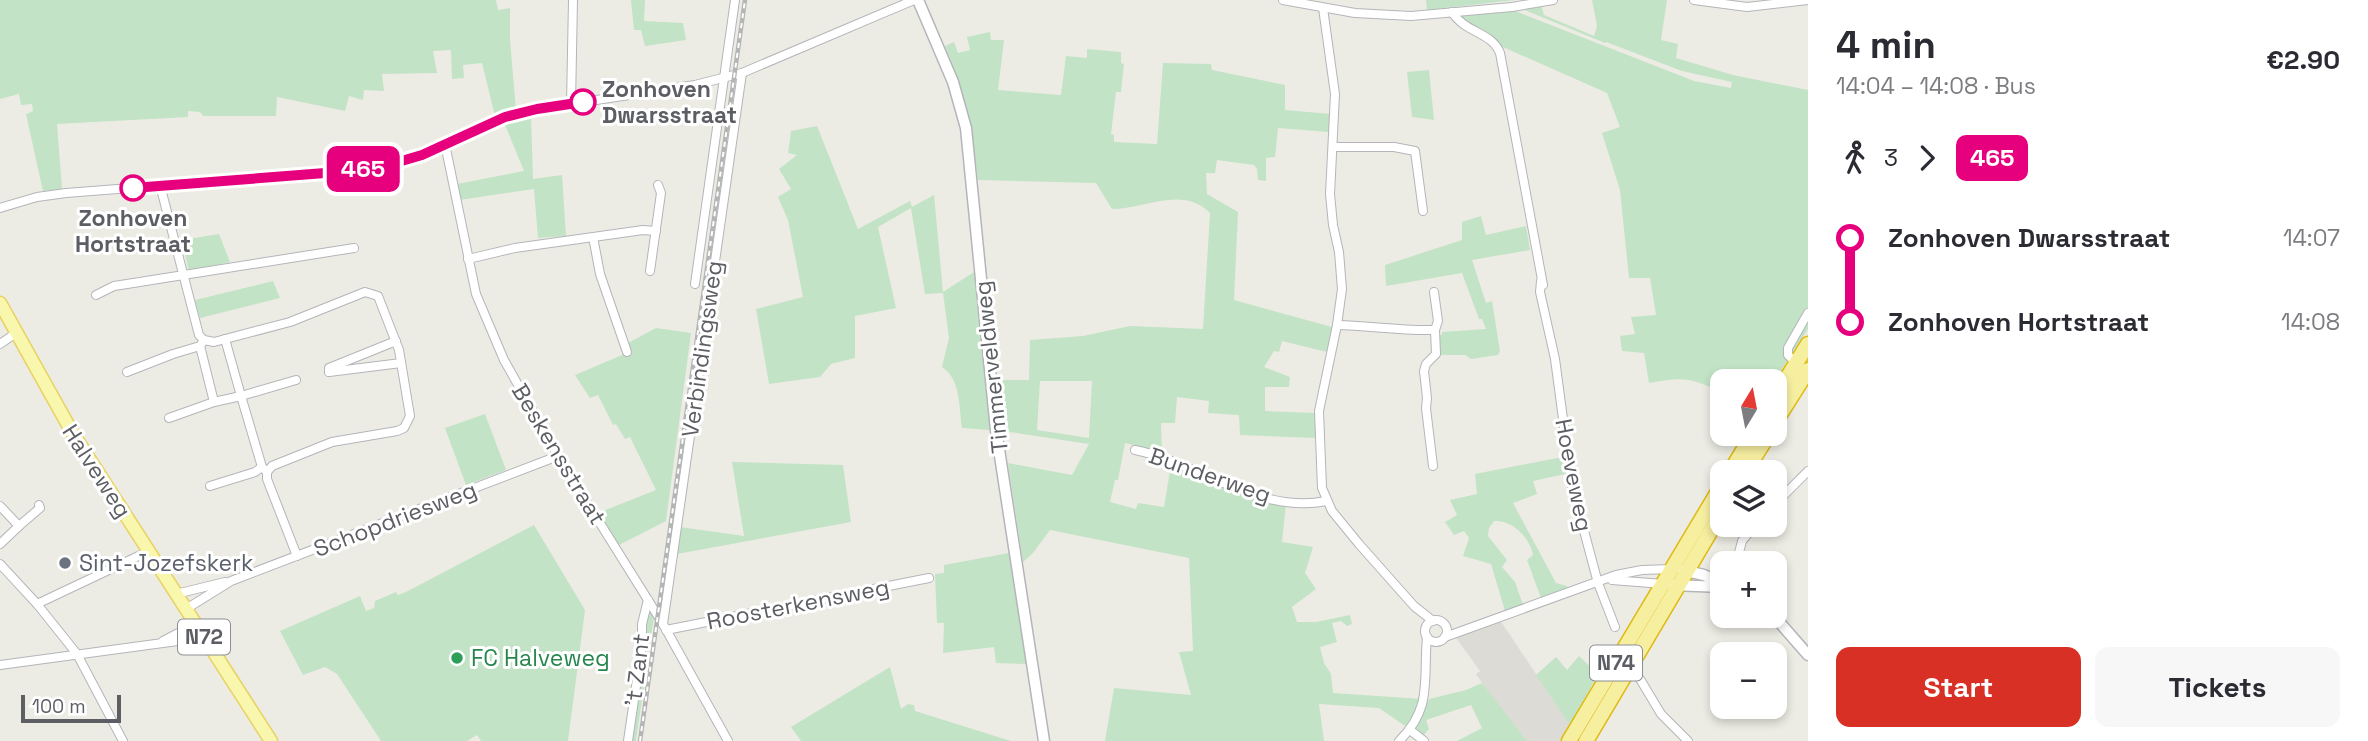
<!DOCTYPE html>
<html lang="en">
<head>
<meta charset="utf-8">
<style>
	body { margin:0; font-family:"Space Grotesk",sans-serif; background:#f7f7f7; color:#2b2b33; height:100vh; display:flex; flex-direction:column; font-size:26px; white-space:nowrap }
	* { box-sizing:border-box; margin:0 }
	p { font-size:23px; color:#7c7c81 }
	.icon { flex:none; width:38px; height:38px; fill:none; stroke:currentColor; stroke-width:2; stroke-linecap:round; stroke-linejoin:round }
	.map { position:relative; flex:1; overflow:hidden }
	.sheet { display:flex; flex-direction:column; background:#fff; width:560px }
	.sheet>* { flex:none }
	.badge { padding:0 14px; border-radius:10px; font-size:24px; line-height:46px }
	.needle { width:46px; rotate:10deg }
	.fabs { position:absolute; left:1710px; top:369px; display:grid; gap:14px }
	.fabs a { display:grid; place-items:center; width:77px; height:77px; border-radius:14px; background:#fff; box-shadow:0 4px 10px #0003; font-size:35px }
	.scale { position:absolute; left:21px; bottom:18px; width:100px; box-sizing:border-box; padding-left:7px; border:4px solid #5c5e63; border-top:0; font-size:19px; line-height:24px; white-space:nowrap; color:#5c5e63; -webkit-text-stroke:5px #fff; paint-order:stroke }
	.map>.badge { position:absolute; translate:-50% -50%; box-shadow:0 0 0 4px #fff }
	.legs { display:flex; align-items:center; gap:10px; height:77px; padding:0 28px; font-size:23px }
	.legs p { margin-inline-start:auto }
	.headline { display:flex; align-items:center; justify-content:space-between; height:119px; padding:0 28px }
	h1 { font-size:38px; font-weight:700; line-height:52px }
	.action { display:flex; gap:14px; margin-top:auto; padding:14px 28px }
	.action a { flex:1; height:80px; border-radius:14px; background:#d93025; color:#fff; font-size:28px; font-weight:700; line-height:80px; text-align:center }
	.action a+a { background:#f7f7f7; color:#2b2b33 }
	ul { padding:0 28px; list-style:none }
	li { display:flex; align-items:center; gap:24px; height:84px; font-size:26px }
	li i { display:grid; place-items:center; width:10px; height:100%; margin:0 9px; background:currentColor }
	li i::after { content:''; width:18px; height:18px; margin:-9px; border:5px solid; border-radius:50%; background:#fff }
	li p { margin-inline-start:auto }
	li:first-child i { background:linear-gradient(#0000 50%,currentColor 0) }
	li:last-child i { background:linear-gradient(currentColor 50%,#0000 0) }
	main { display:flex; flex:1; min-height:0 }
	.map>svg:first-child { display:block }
</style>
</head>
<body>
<main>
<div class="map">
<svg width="1808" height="741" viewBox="0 0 1808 741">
	<rect width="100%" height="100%" fill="#edece4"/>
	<path fill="#dcdbd6" d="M1500,620L1570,725L1560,741H1527L1489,693L1476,674L1480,671L1454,635Z"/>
	<g fill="#c2e3c6" fill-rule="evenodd">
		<path d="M0,0H496L498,10L510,8V40L516,110L495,116L482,63L463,65L464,78L452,79L451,50L433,51L437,73L382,74L384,91L364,90L363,100L349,96L345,111L277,97L276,116H203L200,112L188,111V117L57,124L62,189L43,191L26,114L33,111L32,104L21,105L19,94L0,99Z"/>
		<path d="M631,0H645L644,21L683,23L686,40L645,46L641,30H634Z"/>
		<path d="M1426,0H1515L1427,10Z"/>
		<path d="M1592,0H1667L1661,40L1678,44L1676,58L1733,75L1808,90V329L1774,381L1722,382V393C1690,377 1684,377 1649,383L1644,353L1622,351L1620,336L1635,334L1631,317L1656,315L1650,278H1629L1620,190L1602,133L1620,127L1607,93L1503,47C1492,34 1469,32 1461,18L1462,16L1515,11L1694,81L1731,88L1732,82L1682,71L1606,42L1605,43L1522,9L1541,5L1544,15L1594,36L1597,26Z"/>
		<path d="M990,32L991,40H1004L998,90L1061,95L1066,56L1087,58V49L1121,52V63L1124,64L1121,92H1116L1111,134L1114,135V142L1157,144L1163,63L1211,64L1212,70L1285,85V110L1331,114L1329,132L1278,128L1275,157L1266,158V181L1258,180L1257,169L1254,165L1217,160L1215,173H1206L1207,194L1238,212L1234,300L1332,327L1327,352L1282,341L1279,352L1274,351L1264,367L1290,377L1289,387H1265V411L1315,413L1316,438L1240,435L1239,415L1208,413L1209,401L1177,397L1175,423H1161L1162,453L1125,443L1118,480H1115L1110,502L1136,509L1138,503L1164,507L1171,465L1286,504L1282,542L1313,547L1305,573L1316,589L1292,607L1297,622H1316L1350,615L1352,624L1347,626L1341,621L1332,623L1337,642L1320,647L1324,663L1331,674L1333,693L1422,699L1416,713L1405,726L1379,708L1319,704L1324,741H1105L1114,688L1191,695L1179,652L1193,651L1189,558L1050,530L1033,553L1023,562L1008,463L1072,475L1089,444L1003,431L997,380H1029L1030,340L1083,336L1130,326L1203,329L1210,213C1183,185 1145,209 1112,209L1096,183L978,180C973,133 964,90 945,46L954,42L958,53L970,50L967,37ZM1040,381H1092L1089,438L1037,430Z"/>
		<path d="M1429,70L1434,120L1412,117L1407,72Z"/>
		<path d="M531,116L533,179L562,175L566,236L538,238L534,189L459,200L457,184L524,171L505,125Z"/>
		<path d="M817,126L858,229L910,201L912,207L934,195L943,292L974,272L990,430L962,428C959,408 961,379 942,367L949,338L943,293L925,294L911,208L878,227L896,308L855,316V358L831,364L820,377L769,384L756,309L803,297L788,220L778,197L791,189L779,169L797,155L788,153L791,131Z"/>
		<path d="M1481,216L1486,235L1526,226L1530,250L1472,260L1486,303L1492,301L1500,351L1498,355L1471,359L1465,355H1438V335H1442V332L1486,329L1482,319H1479L1462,273L1386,286L1385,265L1462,240V222Z"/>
		<path d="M219,234L230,262L189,271L182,240Z"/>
		<path d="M273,281L280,298L200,318L195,300Z"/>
		<path d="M656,328L691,333L666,521L619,545L598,513L656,490L630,437L625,439L616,424L613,425L598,395L590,398L575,375L627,353L628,343Z"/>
		<path d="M485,414L506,470L466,485L445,428Z"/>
		<path d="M1562,457L1565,474L1533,481L1537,494L1513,503L1556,583L1567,586L1568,588L1541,598L1527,560L1533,555C1530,538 1513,520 1494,521L1489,528L1488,536L1507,560L1502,567L1515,582L1523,605L1505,611L1491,564L1463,556L1469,538L1464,531L1454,535L1445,522L1457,515L1450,500L1477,494L1475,474Z"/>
		<path d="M732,462L843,465L851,522L677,554L680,527L744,536Z"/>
		<path d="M534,525L585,610L568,741H481L477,735L467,741H381L337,674L325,667L303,675L280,631L360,596L366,611L374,608L375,601L396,592L398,595L406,592Z"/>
		<path d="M1009,553L1026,664L996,663L994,647L943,653L944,623H937L935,574L944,573V565Z"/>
		<path d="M649,610L654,616L636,741H631L645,619Z"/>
		<path d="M1579,656L1598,674L1570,725L1536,675L1556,657L1567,670Z"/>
		<path d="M890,667L901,709L908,704L914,705L915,711L1011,741H801L791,727Z"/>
		<path d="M1482,683L1527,741H1457L1482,728L1471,705L1426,720L1429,729L1423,736L1416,731V727L1429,699L1466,690Z"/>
	</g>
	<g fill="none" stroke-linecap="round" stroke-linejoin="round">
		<defs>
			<g id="minor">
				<path d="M1283,0L1355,13L1411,16L1512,7L1553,0"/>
				<path d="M1694,0L1747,7L1808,0"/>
				<path d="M1323,8L1335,94L1330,194L1333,225L1339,252L1342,289L1337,325L1319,411L1322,488L1332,511L1359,544L1414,606L1433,621"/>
				<path d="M1452,12C1465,33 1492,32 1500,53L1543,285"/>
				<path d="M571,104L573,0"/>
				<path d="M445,144L476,294L504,360L558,456L663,624L728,741"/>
				<path d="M1333,147H1394L1415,151L1423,211"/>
				<path d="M160,185L199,335L204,340L214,342L290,322L365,292L378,296L399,350L410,416L404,428L397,431L332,442L272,466L267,472V479L297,556"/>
				<path d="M0,208L37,197L66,193L338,172L388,165L422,155L505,117L537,109L695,85L742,73L914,0"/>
				<path d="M593,237L600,274L627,352"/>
				<path d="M468,259L515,248L643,230L656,231"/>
				<path d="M650,271L661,193L658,185"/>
				<path d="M1541,281L1540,292L1555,359L1572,486L1598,583L1615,627"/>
				<path d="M695,284L735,0"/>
				<path d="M1434,292L1438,321L1435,330"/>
				<path d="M96,295L114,286L127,284L354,248"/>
				<path d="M1337,325C1371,326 1402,331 1435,330L1436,354L1426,364L1424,371L1427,398L1426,408L1433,466"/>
				<path d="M204,340L200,346L214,402L241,396L225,339"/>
				<path d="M0,344L16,333"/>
				<path d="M1796,363L1788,355V348L1808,313"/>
				<path d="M127,372L173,354L200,346"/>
				<path d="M329,372V368L396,341"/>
				<path d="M329,372L401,363"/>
				<path d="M169,418L214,402"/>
				<path d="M1135,450C1196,462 1260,515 1326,501"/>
				<path d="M267,472L262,467L241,396L296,380"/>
				<path d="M210,486L255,472L262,467"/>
				<path d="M1774,505L1808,471"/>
				<path d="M0,506L19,526L0,544"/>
				<path d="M19,526L40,508L39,505"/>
				<path d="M0,564L37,604L77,654L123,741"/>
				<path d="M1736,564L1742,541L1755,525"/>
				<path d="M1612,580L1663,584"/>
				<path d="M176,594L225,582"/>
				<path d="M37,604L149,551"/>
				<path d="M186,609L231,581L558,456"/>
				<circle cx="1436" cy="631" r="11"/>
				<path d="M663,624L742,73"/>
				<path d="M666,630L929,578"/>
				<path d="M1445,637L1616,575L1642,570L1672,569"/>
				<path d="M163,641L184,630L194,621"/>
				<path d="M0,665L185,640L202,635"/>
				<path d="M1640,679L1661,714L1688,741"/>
				<path d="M1410,730L1424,741"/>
				<path d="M628,741L642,645V624L648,600"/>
				<path d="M1399,741C1433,708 1423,680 1427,637"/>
			</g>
			<g id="tertiary">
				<path d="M918,0L953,82L966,128L996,430L1044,741"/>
				<path d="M1682,570L1704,575L1722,584"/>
				<path d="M1672,585L1722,587"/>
				<path d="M1774,616L1808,655"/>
			</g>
			<path id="primary" d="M0,303L72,432L271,741"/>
			<g id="trunk">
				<path d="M1774,399L1808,344"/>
				<path d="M1774,424L1808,370"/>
				<path d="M1730,472L1753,434"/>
				<path d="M1745,472L1769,434"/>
				<path d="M1569,741L1722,485"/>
				<path d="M1586,741L1722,512"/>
			</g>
		</defs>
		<use href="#minor" stroke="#b4b5ba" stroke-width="10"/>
		<use href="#tertiary" stroke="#b4b5ba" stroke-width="13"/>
		<use href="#primary" stroke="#e7d263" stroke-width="15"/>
		<use href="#trunk" stroke="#e0b911" stroke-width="17"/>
		<use href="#minor" stroke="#fff" stroke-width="8"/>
		<use href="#tertiary" stroke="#fff" stroke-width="10"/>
		<use href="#primary" stroke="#f9f6ad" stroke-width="12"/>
		<use href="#trunk" stroke="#f7efa0" stroke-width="14"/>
		<defs>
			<path id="rail" d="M640,741L745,0"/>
		</defs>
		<use href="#rail" stroke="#b4b5b5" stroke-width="4.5"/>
		<use href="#rail" stroke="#fff" stroke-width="2" stroke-dasharray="5" stroke-linecap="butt"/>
	</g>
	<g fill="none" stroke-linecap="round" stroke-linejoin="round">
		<defs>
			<path id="line-1" d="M133,188L338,172L388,165L422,155L505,117L537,109L583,102"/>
		</defs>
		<use href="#line-1" stroke="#fff" stroke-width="16"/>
		<use href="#line-1" stroke="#e6007e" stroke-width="10"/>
	</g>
	<g fill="#fff" stroke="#e6007e" stroke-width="3.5">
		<circle cx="583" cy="102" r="12"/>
		<circle cx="133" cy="188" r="12"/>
	</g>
	<circle fill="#6b7280" stroke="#fff" stroke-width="2.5" cx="65" cy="563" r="7"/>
	<circle fill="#2e9e5b" stroke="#fff" stroke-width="2.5" cx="457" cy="658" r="7"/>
	<g text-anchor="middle" stroke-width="6" stroke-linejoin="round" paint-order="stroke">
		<g fill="#fff" stroke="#8d8e92" stroke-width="2">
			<rect x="178" y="619.5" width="52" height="35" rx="5"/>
			<rect x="1590" y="645.5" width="52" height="35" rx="5"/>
		</g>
		<g font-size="21" font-weight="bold" fill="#5c5e63">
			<text x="204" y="644">N72</text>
			<text x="1616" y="670">N74</text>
		</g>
		<g font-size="23" font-weight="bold" fill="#5c5e63" stroke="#fff" text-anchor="start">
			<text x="602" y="97">Zonhoven<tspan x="602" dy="26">Dwarsstraat</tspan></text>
			<text x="133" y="226" text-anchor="middle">Zonhoven<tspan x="133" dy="26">Hortstraat</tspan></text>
		</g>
		<g font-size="23" fill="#5c5e63" stroke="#fff">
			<text transform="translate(702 349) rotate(-82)" y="8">Verbindingsweg</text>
			<text transform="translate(991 367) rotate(-96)" y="8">Timmerveldweg</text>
			<text transform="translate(559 454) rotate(59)" y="8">Beskensstraat</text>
			<text transform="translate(97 471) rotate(57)" y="8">Halveweg</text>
			<text transform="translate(1210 475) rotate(19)" y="8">Bunderweg</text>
			<text transform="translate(1574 475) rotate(79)" y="8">Hoeveweg</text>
			<text transform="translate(395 519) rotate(-21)" y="8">Schopdriesweg</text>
			<text transform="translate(798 604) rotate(-11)" y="8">Roosterkensweg</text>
			<text transform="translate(637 670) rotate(-83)" y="8">'t Zant</text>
		</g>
		<g font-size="23" fill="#5b616d" stroke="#fff" text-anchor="start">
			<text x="79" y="571">Sint-Jozefskerk</text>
		</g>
		<g font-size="23" fill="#27864d" stroke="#fff" text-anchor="start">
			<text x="471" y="666">FC Halveweg</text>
		</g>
	</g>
</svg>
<div class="fabs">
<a><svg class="needle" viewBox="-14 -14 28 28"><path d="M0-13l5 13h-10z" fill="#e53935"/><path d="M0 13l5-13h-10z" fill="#7c7c81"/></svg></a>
<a><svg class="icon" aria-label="layers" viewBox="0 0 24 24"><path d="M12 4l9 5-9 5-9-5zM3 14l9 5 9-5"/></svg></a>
<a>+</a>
<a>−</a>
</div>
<div class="scale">100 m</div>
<b class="badge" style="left:363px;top:169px;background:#e6007e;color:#fff">465</b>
</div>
<section class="sheet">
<div class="headline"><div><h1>4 min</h1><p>14:04 – 14:08 · Bus</p></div><b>€2.90</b></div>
<div class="legs"><svg class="icon" aria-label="walk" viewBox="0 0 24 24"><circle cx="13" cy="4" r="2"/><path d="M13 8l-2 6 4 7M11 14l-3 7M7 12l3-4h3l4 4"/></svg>3<svg class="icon" aria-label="forward" viewBox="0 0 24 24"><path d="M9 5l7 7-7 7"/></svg><b class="badge" style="background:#e6007e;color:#fff">465</b></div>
<ul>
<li><i style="color:#e6007e"></i><b>Zonhoven Dwarsstraat</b><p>14:07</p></li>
<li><i style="color:#e6007e"></i><b>Zonhoven Hortstraat</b><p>14:08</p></li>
</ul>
<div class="action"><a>Start</a><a>Tickets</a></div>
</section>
</main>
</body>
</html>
